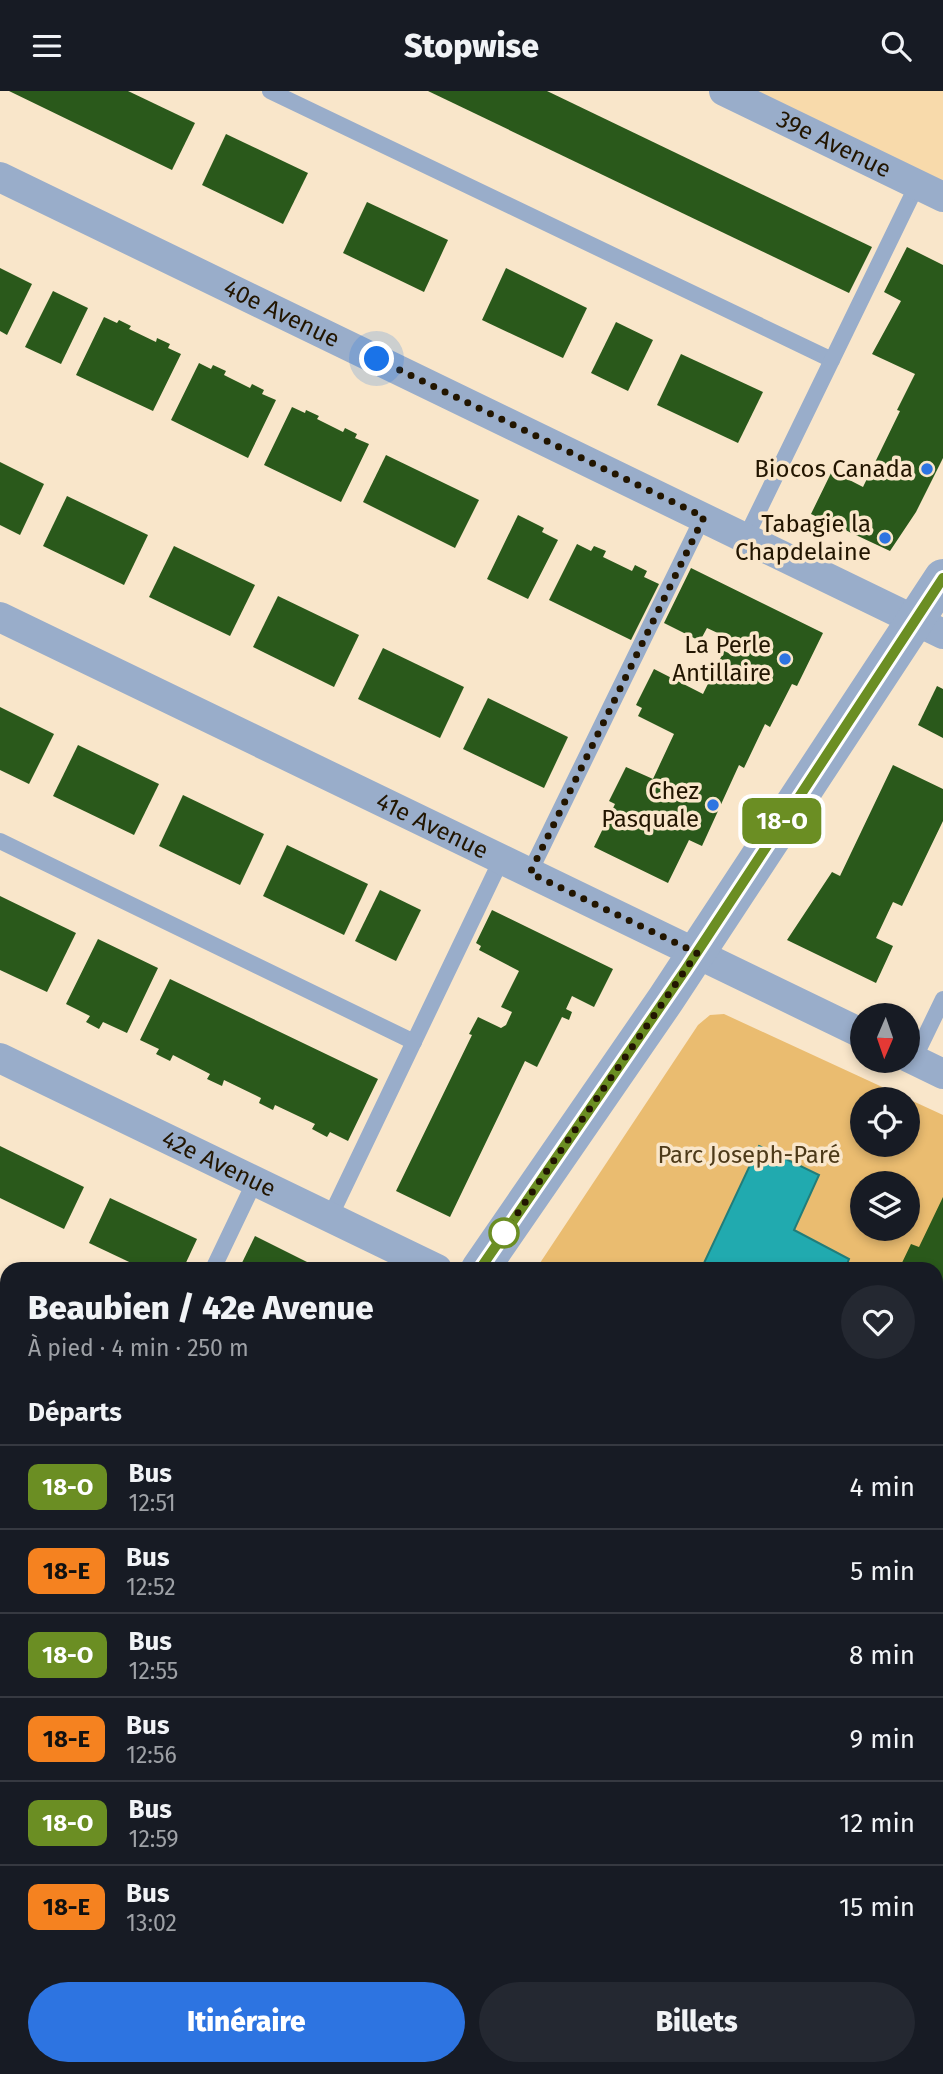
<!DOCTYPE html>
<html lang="fr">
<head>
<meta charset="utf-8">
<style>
	body { margin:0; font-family:"Fira Sans",sans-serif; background:#242831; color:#f1f3f6; height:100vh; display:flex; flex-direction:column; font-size:26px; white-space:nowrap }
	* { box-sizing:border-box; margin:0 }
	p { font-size:23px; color:#9ea1a6 }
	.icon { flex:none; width:38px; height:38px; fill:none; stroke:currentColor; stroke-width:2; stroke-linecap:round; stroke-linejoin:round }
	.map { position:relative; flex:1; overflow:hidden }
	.sheet { position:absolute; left:0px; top:1171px; width:943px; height:814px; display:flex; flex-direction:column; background:#171b24; border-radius:21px 21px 0 0; box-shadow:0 4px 10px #0003 }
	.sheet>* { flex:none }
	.badge { padding:0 14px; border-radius:10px; font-size:24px; line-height:46px }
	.needle { width:46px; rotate:182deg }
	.buttons { position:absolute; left:850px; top:912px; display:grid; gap:14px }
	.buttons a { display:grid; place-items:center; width:70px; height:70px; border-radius:50%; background:#171b24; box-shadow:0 4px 10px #0003; font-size:35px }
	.you { position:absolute; width:35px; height:35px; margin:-18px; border:5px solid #fff; border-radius:50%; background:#1a73e8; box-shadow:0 0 0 10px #1a73e833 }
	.map>.badge { position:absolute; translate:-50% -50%; box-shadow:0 0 0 4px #fff }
	h2 { padding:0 28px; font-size:26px; line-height:63px }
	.round { display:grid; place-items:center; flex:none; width:74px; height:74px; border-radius:37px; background:#242831 }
	.summary { display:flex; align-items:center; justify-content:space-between; height:119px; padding:0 28px }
	h1 { font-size:33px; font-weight:800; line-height:52px }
	.action { display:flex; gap:14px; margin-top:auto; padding:14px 28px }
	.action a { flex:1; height:80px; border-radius:42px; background:#2d74e1; color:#fff; font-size:28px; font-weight:800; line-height:80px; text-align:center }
	.action a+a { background:#242831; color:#f1f3f6 }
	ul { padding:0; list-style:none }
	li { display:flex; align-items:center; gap:21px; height:84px; padding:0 28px; border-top:2px solid #363941 }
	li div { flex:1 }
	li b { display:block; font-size:26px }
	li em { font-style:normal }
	li .badge { min-width:77px; font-weight:700; text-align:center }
	header { display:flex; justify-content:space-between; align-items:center; height:91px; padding:0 28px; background:#171b24; font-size:32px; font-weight:800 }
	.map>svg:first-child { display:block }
</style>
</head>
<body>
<header><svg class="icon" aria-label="menu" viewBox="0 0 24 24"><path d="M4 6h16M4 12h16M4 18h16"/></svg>Stopwise<svg class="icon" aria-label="search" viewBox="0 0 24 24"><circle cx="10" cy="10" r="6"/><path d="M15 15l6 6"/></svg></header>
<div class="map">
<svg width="943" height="1983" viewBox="0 0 943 1983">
	<rect width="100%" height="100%" fill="#f9e6ca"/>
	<path fill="#f8daab" d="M724,0H943V106Z"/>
	<path fill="#eabc70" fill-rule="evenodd" d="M724,923L943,1024V1913L936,1909V1178H536L698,934L710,924ZM863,1008H908V1054H863ZM863,1092H908V1138H863Z"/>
	<path fill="#21aaaf" stroke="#217d7a" stroke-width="2" d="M759,1055L819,1084L794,1139L849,1168L845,1178H717L704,1172Z"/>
	<g fill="#2a591b">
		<path d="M9,0H128L195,32L172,79Z"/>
		<path d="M428,0H547L872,156L849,202Z"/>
		<path d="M226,43L308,82L283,133L202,94Z"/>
		<path d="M367,111L448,149L424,201L343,162Z"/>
		<path d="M907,156L943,174V367L916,421L890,460L811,423L832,380L863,396L900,320L897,319L915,283L872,263L901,210L884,201Z"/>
		<path d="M0,177L32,193L7,244L0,240Z"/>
		<path d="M506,177L587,217L563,267L482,229Z"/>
		<path d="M53,200L88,217L61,273L25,256Z"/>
		<path d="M104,226L117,232L119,229L131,235L129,238L156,251L157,247L170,253L168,257L181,263L153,320L76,284Z"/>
		<path d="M616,231L653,249L628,300L591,282Z"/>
		<path d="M681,263L763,301L738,352L657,314Z"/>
		<path d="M199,272L211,278L213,274L226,280L224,284L250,297L252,293L264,299L262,303L276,309L248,367L171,329Z"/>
		<path d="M292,316L305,322L306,319L319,325L317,328L343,341L345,337L357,343L355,347L369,353L341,411L264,374Z"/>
		<path d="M386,364L479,409L455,457L363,411Z"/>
		<path d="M0,371L44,393L20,444L0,434Z"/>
		<path d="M67,405L148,444L124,494L43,455Z"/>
		<path d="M518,424L544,437L542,441L558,449L528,508L487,488Z"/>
		<path d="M577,453L591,460L594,455L606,460L603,466L632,480L635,474L647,480L644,486L659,493L631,549L549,509Z"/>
		<path d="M174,455L255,494L230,545L149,506Z"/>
		<path d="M691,477L823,542L797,595L792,593L770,636L765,633L744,677L739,674L702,755L689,749L668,792L594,756L615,713L609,710L626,676L653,688L674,643L638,625L642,617L636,614L654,578L703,603L724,560L733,564L739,552L707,537L700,550L664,532Z"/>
		<path d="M278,505L359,544L334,596L253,556Z"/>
		<path d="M383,557L464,596L440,647L358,608Z"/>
		<path d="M937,595L943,598V647L918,634Z"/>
		<path d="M488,607L568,646L544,697L463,658Z"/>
		<path d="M0,616L54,643L29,693L0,679Z"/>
		<path d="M78,654L159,693L134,744L53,705Z"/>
		<path d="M893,674L943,698V730L902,815L893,811L876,847L893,855L876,892L787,849L832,781L840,785Z"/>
		<path d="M183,704L264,743L240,794L159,755Z"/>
		<path d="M287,754L368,793L344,844L263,805Z"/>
		<path d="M380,799L421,819L396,870L355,850Z"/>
		<path d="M0,805L76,842L47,901L0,879Z"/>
		<path d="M492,819L613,878L594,916L572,905L566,918L572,921L569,929L562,926L537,976L525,970L450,1126L396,1100L472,944L469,943L478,926L501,937L506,934L512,921L501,916L519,880L479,859L481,855L476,852Z"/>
		<path d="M98,848L158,877L127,942L103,931L99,938L86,931L90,925L66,913Z"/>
		<path d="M170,888L378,988L348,1050L330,1041L327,1046L312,1038L315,1033L275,1014L273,1019L259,1012L261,1007L224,989L222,995L207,988L210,983L173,964L170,970L156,963L159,958L140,949Z"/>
		<path d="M0,1055L84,1096L64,1138L0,1107Z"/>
		<path d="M943,1106V1202L936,1216V1178H899L911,1153L919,1156Z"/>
		<path d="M110,1107L197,1148L183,1178H144L89,1152Z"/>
		<path d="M255,1145L321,1178H239Z"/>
		<path d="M0,1310L7,1314V1372L0,1369Z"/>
		<path d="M0,1519L7,1522V1595L0,1591Z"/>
		<path d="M0,1621L7,1625V1698L0,1694Z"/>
		<path d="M0,1723L7,1727L6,1809L0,1806Z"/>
		<path d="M150,1978H231L229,1983H160Z"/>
		<path d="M261,1978H343L354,1983H258Z"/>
		<path d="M679,1978H763L761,1983H690Z"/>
		<path d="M792,1978H826L834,1983H789Z"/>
	</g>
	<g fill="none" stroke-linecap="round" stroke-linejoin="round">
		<g stroke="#99adca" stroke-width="16">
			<path d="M270,0L832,269"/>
			<path d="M746,446L917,94"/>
			<path d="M0,750L414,951"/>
			<path d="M530,781L703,426"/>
			<path d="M914,968L943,908"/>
			<path d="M330,1126L502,767"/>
			<path d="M213,1178L255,1090"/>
			<path d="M936,1277L943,1265"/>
			<path d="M241,1983L243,1978"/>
		</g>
		<g stroke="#99adca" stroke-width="30">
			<path id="s1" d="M724,0L943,106"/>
			<path id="s2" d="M0,86L943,543"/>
			<path id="s3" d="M0,526L863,943"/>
			<path d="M908,966L943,983"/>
			<path id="s4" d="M0,967L437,1178"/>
			<path d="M0,1463L7,1466"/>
			<path d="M936,1953L943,1957"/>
			<path d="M10,1978L21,1983"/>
		</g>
		<g stroke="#99adca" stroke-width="38">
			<path d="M480,1178L666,908L943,487"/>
			<path d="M0,1914L7,1904"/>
		</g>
	</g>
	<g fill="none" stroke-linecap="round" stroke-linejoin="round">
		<defs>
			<path id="line" d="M480,1178L686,878L943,487"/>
		</defs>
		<use href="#line" stroke="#fff" stroke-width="16"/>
		<use href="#line" stroke="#6b8e23" stroke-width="10"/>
		<path stroke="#221500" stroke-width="7" stroke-dasharray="0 12.6" d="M377,268L704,426L530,782L697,862L504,1142"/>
	</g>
	<g fill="#2d74e1" stroke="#f9e6ca" stroke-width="2.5">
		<circle cx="927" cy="378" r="7"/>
		<circle cx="885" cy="447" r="7"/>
		<circle cx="785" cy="568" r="7"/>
		<circle cx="713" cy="714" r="7"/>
	</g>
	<circle fill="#fff" stroke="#6b8e23" stroke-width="3.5" cx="504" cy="1142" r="14"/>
	<g text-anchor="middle" stroke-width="7" stroke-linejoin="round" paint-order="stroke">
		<g font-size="24" fill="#221500" stroke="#f9e6ca">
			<text dy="8" stroke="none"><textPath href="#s1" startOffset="122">39e Avenue</textPath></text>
			<text dy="8" stroke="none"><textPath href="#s2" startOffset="313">40e Avenue</textPath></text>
			<text dy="8" stroke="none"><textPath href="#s3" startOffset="480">41e Avenue</textPath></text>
			<text dy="8" stroke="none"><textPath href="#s4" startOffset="243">42e Avenue</textPath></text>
		</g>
		<g font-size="24" fill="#221500" stroke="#f9e6ca" text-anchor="end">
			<text x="913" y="386">Biocos Canada</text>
			<text x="871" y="441">Tabagie la<tspan x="871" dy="28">Chapdelaine</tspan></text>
			<text x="771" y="562">La Perle<tspan x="771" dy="28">Antillaire</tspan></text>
			<text x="699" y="708">Chez<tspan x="699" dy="28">Pasquale</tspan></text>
		</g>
		<g font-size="24" fill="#4d3a19" stroke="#f9e6ca">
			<text x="749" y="1072">Parc Joseph-Paré</text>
		</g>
	</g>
</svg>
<div class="buttons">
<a><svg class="needle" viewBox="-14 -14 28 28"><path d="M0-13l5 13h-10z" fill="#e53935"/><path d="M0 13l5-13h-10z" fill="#9ea1a6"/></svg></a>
<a><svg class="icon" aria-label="locate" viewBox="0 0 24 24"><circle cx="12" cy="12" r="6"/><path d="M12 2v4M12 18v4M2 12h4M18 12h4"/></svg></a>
<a><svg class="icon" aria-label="layers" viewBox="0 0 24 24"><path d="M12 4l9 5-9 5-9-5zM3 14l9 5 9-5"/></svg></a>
</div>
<div class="you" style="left:377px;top:268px"></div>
<b class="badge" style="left:782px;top:730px;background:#6b8e23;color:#fff">18-O</b>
<section class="sheet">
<div class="summary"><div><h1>Beaubien / 42e Avenue</h1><p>À pied · 4 min · 250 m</p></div><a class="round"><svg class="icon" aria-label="heart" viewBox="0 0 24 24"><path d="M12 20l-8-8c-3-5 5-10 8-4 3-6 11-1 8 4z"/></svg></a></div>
<h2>Départs</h2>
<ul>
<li><span class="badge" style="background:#6b8e23;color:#fff">18-O</span><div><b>Bus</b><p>12:51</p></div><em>4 min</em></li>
<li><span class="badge" style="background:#f58220;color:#111">18-E</span><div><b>Bus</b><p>12:52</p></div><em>5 min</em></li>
<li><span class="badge" style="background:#6b8e23;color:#fff">18-O</span><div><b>Bus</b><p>12:55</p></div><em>8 min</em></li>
<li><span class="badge" style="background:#f58220;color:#111">18-E</span><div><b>Bus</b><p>12:56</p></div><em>9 min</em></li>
<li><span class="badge" style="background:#6b8e23;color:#fff">18-O</span><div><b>Bus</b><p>12:59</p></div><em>12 min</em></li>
<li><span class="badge" style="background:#f58220;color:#111">18-E</span><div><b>Bus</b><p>13:02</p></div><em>15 min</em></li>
</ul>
<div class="action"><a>Itinéraire</a><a>Billets</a></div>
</section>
</div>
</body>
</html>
